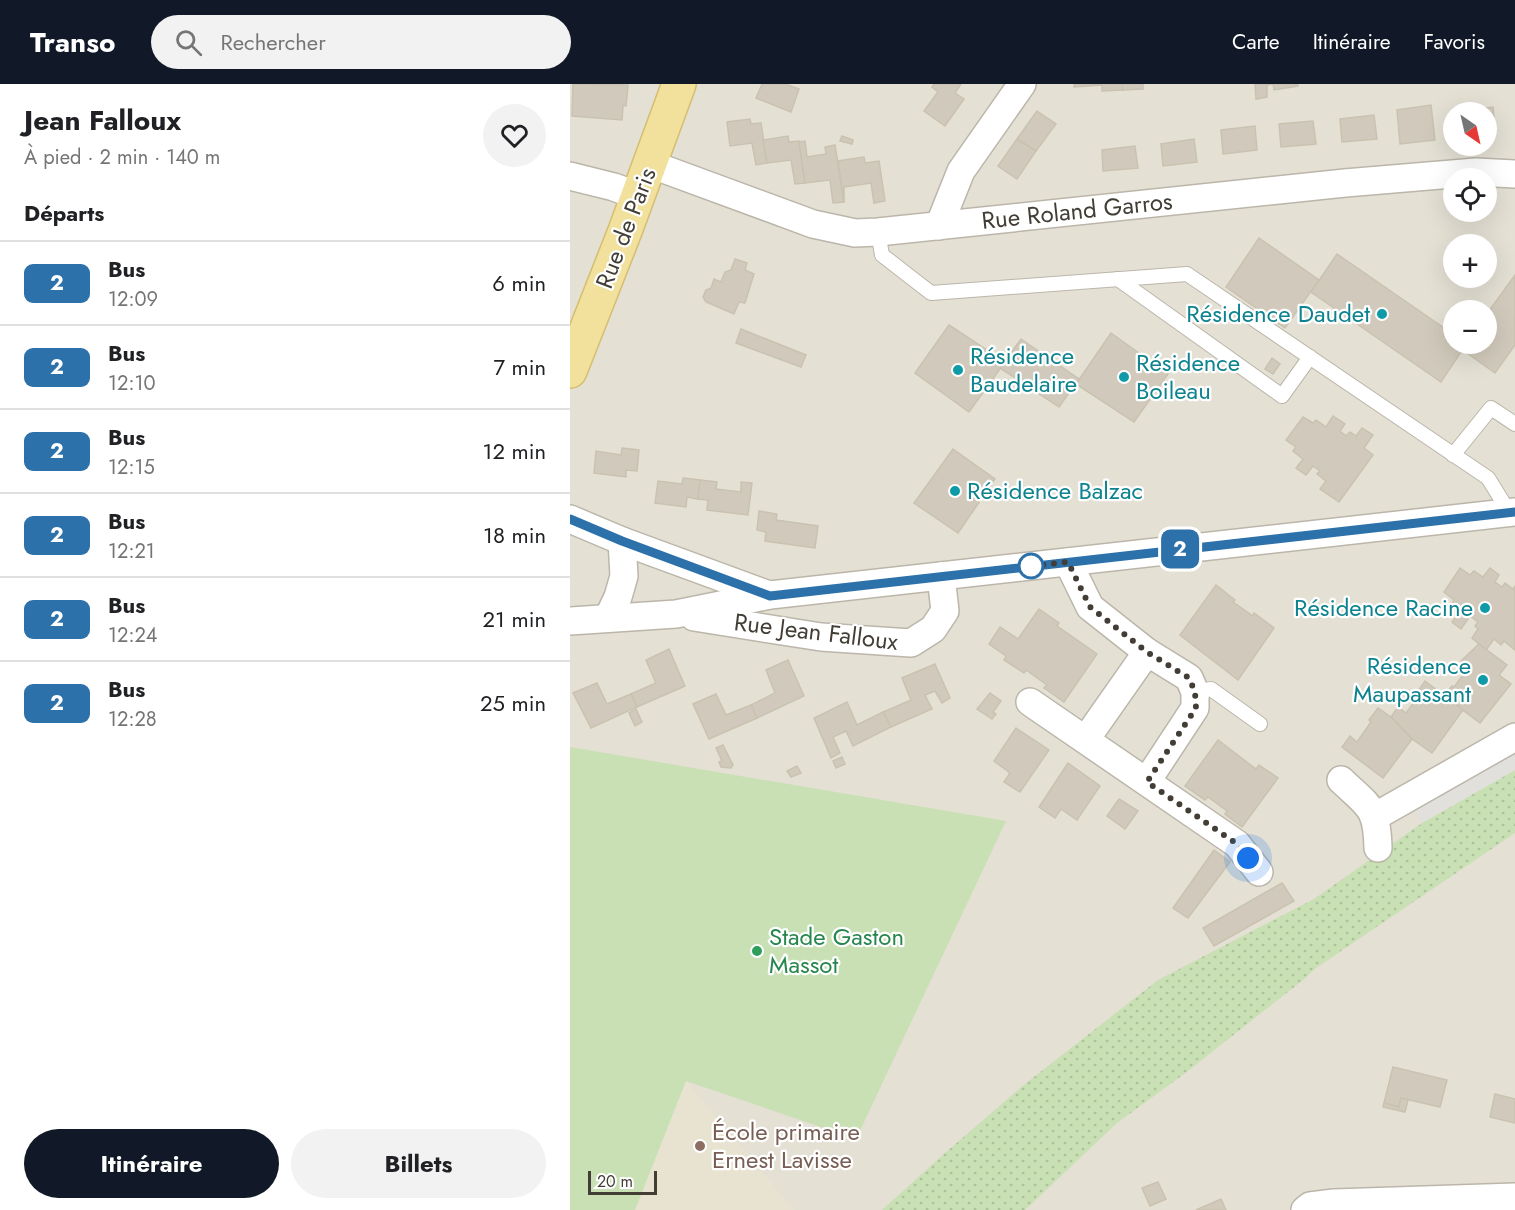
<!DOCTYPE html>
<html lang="fr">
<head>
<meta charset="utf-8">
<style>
	body { margin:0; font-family:Jost,sans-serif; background:#f2f2f2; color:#202124; height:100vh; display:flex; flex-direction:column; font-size:22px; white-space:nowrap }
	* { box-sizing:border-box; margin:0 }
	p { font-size:20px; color:#757577 }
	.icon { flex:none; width:33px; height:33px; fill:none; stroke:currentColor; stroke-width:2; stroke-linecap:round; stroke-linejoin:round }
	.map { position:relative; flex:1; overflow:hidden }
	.panel { display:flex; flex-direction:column; background:#fff; width:570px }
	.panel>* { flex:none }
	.badge { padding:0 12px; border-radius:9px; font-size:21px; line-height:39px }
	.needle { width:39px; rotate:146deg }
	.fabs { position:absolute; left:873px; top:18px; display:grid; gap:12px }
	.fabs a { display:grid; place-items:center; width:54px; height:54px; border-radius:50%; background:#fff; box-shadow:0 6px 24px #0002; font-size:30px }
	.scale { position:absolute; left:18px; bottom:15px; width:69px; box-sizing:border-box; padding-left:6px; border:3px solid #423e36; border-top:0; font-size:16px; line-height:21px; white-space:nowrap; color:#423e36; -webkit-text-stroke:4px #fff; paint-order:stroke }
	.you { position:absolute; width:30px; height:30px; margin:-15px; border:4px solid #fff; border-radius:50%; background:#1a73e8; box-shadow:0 0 0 9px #1a73e833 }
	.map>.badge { position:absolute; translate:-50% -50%; box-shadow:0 0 0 3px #fff }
	h2 { padding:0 24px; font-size:22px; line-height:54px }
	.round { display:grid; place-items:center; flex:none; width:63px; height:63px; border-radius:32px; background:#f2f2f2 }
	.head { display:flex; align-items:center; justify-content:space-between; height:102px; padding:0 24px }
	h1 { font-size:28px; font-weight:700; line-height:45px }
	.cta { display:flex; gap:12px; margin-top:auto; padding:12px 24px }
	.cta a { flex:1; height:69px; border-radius:36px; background:#111827; color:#fff; font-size:24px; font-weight:700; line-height:69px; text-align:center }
	.cta a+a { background:#f2f2f2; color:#202124 }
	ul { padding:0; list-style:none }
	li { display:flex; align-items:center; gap:18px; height:84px; padding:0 24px; border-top:2px solid #e0e0e0 }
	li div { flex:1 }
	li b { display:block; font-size:22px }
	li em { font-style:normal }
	li .badge { min-width:66px; font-weight:700; text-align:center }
	header { display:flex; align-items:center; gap:36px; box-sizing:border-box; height:84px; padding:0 30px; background:#111827; color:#fff }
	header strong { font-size:28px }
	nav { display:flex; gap:33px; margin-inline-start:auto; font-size:21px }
	.search { width:420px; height:54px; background:#f2f2f2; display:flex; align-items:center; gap:15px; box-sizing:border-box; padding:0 21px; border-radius:33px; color:#757577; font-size:22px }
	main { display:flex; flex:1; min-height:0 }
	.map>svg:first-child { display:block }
</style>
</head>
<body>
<header>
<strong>Transo</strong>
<div class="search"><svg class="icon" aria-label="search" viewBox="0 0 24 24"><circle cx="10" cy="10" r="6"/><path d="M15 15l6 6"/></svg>Rechercher</div>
<nav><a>Carte</a><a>Itinéraire</a><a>Favoris</a></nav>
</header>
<main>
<section class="panel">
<div class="head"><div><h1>Jean Falloux</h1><p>À pied · 2 min · 140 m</p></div><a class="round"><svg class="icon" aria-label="heart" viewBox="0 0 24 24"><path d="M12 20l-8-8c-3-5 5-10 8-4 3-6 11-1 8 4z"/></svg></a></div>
<h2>Départs</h2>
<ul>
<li><span class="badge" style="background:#2d71aa;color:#fff">2</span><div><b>Bus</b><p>12:09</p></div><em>6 min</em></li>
<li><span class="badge" style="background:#2d71aa;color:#fff">2</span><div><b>Bus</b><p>12:10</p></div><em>7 min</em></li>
<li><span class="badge" style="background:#2d71aa;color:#fff">2</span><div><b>Bus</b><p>12:15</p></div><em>12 min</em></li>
<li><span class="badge" style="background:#2d71aa;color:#fff">2</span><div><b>Bus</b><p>12:21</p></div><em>18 min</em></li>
<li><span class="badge" style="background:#2d71aa;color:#fff">2</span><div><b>Bus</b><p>12:24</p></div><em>21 min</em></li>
<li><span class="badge" style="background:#2d71aa;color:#fff">2</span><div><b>Bus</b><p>12:28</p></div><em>25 min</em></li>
</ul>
<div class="cta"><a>Itinéraire</a><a>Billets</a></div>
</section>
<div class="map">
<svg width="945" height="1126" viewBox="0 0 945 1126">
	<defs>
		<pattern id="grass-dots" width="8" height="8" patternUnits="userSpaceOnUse" patternTransform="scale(1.5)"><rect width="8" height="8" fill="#c8e0b3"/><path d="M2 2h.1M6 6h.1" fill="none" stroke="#adc19b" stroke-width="1.8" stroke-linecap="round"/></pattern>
	</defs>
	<rect width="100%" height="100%" fill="#f0eee6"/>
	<path fill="#e4e0d4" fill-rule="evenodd" d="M0,0H945V1126H0ZM884,28H916V62H884ZM884,94H916V128H884ZM884,160H916V194H884ZM884,226H916V260H884Z"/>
	<path fill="#e8e3d1" d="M116,997L224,1126H65Z"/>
	<path fill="url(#grass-dots)" d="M945,686V749L746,884L733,896L614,990L547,1039L455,1126H312L375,1069L455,1000L588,896L744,815L852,739Z"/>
	<path fill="#c8e0b3" d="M0,663L436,737L286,1055L116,997L65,1126H0Z"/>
	<path fill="#e2e0dd" d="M945,662V686L852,739L841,721Z"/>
	<g fill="#d1cabc" stroke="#cac2b0" stroke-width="1.5">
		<path d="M3,0L58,1L56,22L53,21L52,36L2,32Z"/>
		<path d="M192,0H215L229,5L221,28L186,14Z"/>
		<path d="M364,0H391L385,9L394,15L375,42L354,27L368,8L362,3Z"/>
		<path d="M504,0H552L553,6L532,7V1L504,3Z"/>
		<path d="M552,0H573V5L553,6Z"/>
		<path d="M685,0H728V2L704,6L703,0L697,1V13L686,15Z"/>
		<path d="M861,21L865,56L830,60L827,26Z"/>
		<path d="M923,23L925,49L916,50V28H889Z"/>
		<path d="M467,27L486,40L466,67L447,55Z"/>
		<path d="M804,31L807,55L772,58L770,35Z"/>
		<path d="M180,35L181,40L191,39L197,79L186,81L182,59L160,62L157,38Z"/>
		<path d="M743,37L746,60L711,63L709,40Z"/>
		<path d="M685,42L687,66L653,70L651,46Z"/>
		<path d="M218,52L219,58L229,57L235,99L225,100L221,76L197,79L193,56Z"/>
		<path d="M272,52L283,56L282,60L270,57Z"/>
		<path d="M447,55L466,67L447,95L428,82Z"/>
		<path d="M624,55L627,78L593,82L591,60Z"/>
		<path d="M235,57L237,73L256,70L255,63L265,61L274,118L263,119L260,96L235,99L229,58Z"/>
		<path d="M565,62L568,84L533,87L532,66Z"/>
		<path d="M294,73L295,79L309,77L315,117L304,119L301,99L274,103V118L268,77Z"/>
		<path d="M689,154L749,196L715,244L656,203Z"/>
		<path d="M767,170L884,251V260H892L890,264L893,265L871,298L741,208Z"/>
		<path d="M165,175L177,179L175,186L184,190L175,219L169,218L164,230L136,218L133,213L136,206L141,204L144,195L151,198L155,188L161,186Z"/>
		<path d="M945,191V261L925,289L890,264L892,260H916V231Z"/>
		<path d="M379,241L435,278L399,328L345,289Z"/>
		<path d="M171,245L236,271L231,283L166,259Z"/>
		<path d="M541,249L598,290L564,338L506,300Z"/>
		<path d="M451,255L509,295L489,323L430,284Z"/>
		<path d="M702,274L710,280L703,290L695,285Z"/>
		<path d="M763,332L775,340L770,347L776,352L780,348L786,352L792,344L803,351L794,364L803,371L769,418L750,405L756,397L747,390L750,387L743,382L736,391L726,384L733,375L723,367L726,363L716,356L733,333L743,339L746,336L756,343Z"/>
		<path d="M52,364L69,366L67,387L56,386V393L24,389L26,367L51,371Z"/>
		<path d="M383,365L425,395L388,449L344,419Z"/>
		<path d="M113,394L130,396L128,415L117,413L116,423L85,419L88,397L112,400Z"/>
		<path d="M130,396L147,398L146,405L171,408V398L182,399L178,431L137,426L138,416L128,415Z"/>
		<path d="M189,427L207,430L206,436L248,442L245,464L195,457L196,448L187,446Z"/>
		<path d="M890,484L900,491L904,487L913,493L920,484L929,491L925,498L932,503L935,499L943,505L945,502V566L934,557L931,561L924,555L916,566L902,554L908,545L905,542L908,538L900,532L891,545L882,538L890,527L881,520L884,516L874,508Z"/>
		<path d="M646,501L665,516L663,518L683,532L684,529L704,544L668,596L610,551Z"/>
		<path d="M469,525L489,539L487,542L527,570L494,618L474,604L477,601L456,586L454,589L434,576L436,572L419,560L430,543L448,555Z"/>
		<path d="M909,560L937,581L929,591L941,600L910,639L874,612L882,602L884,603L899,583L891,577Z"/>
		<path d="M99,565L115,602L67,623L61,610L86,599L76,576Z"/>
		<path d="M218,576L234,612L187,634L181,621L205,609L196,586Z"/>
		<path d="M365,580L380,614L372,619L365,607L355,611L362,625L321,643L313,628L341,616L332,594Z"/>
		<path d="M855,597L893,626L862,669L842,655L821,633L828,623L836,629L851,609L848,607Z"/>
		<path d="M27,599L37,620L61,610L67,623L21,644L3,609Z"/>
		<path d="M420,609L431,617L423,628L426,630L422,635L407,625Z"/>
		<path d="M146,610L156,631L181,621L187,634L139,655L123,620Z"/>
		<path d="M277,618L287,641L313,628L321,643L283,662L276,647L263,653L270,669L261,674L244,634Z"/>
		<path d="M808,624L821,633L842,655L813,694L772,663L780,652L787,658L801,638L799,636Z"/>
		<path d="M66,625L72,638L65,642L59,629Z"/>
		<path d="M446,644L479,666L450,708L434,698L440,689L424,677Z"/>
		<path d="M648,656L686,685L689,681L708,694L672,743L655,730L657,727L638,713L635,716L615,702Z"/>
		<path d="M153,661L163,681L161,684L151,683L149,678L152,677L146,664Z"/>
		<path d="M272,673L275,680L266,684L263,677Z"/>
		<path d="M498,679L530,702L507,736L491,725L485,734L469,723Z"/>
		<path d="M227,682L231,689L221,693L217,687Z"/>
		<path d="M549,715L568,727L555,745L537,732Z"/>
		<path d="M644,766L660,778L618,834L603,824Z"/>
		<path d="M712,799L724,817L644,862L633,844Z"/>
		<path d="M823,983L877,996L870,1023L831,1014L829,1023L814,1019Z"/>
		<path d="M925,1010L945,1015V1039L920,1033Z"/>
		<path d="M831,1014L838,1016L835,1028L813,1023L814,1019L829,1023Z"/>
		<path d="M588,1098L596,1115L580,1122L572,1104Z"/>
		<path d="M651,1115L656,1126H626Z"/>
	</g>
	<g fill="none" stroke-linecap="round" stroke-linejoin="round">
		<defs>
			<g id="lane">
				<path d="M308,148L312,171L361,209L617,190L918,394L939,428"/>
				<path d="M548,195L712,312L740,273"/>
				<path d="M883,371L921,324L945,340"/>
				<path d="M625,608L641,605L690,640"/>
			</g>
			<g id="street">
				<path d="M80,80L243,140L285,149L308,148L775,99L906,88L945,90"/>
				<path d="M0,92L44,103L68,112"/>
				<path d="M369,142L391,87L452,0"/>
				<path d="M0,435L52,457L199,511"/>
				<path d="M498,478L520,523L577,568L619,594L625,608V624L577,697"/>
				<path d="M124,533L251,553L341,559L363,545L375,527L371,492"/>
				<path d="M38,534L48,513L54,492L52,457"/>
				<path d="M0,537L106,530L200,511L945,428"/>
				<path d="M460,618L667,760L689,788"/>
				<path d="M516,655L577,568"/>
				<path d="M771,696C799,723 807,722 808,764"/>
				<path d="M806,732L945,653"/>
				<path d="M735,1126L740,1122L764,1119L945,1113"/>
			</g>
			<path id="primary" d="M0,287L55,147L109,0"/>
		</defs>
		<use href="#lane" stroke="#bbb6a9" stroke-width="16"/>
		<use href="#street" stroke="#bbb6a9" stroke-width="30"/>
		<use href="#primary" stroke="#d4be6f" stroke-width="36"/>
		<use href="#lane" stroke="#fff" stroke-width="14"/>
		<use href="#street" stroke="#fff" stroke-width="27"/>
		<use href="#primary" stroke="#f2e09d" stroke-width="33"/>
	</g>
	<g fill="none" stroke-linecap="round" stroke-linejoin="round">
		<defs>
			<path id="line" d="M0,435L52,457L200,512L945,428"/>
		</defs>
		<use href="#line" stroke="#fff" stroke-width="14"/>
		<use href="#line" stroke="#2d71aa" stroke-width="9"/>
		<path stroke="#423e36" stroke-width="6" stroke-dasharray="0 10.8" d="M461,482L451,483L498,478L520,523L577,568L619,594L625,608L626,624L577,698L667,760L678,774"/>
	</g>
	<g fill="#0f9aa8" stroke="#fff" stroke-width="2">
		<circle cx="812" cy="230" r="6"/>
		<circle cx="388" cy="286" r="6"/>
		<circle cx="554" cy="293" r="6"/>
		<circle cx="385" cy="407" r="6"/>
		<circle cx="915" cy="524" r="6"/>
		<circle cx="913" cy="596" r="6"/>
	</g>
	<circle fill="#fff" stroke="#2d71aa" stroke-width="3" cx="461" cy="482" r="12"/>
	<circle fill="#2e9e5b" stroke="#fff" stroke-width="2" cx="187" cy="867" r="6"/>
	<circle fill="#8d6e63" stroke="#fff" stroke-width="2" cx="130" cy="1062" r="6"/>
	<g text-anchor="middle" stroke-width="4.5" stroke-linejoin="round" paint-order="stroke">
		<g font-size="24" fill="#423e36" stroke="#fff">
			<text transform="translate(507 127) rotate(-6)" y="8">Rue Roland Garros</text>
			<text transform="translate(56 144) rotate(-69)" y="8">Rue de Paris</text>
			<text transform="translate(246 548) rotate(7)" y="8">Rue Jean Falloux</text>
		</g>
		<g font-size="24" fill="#0d838f" stroke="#fff" text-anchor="end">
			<text x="800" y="238">Résidence Daudet</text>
			<text x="400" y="280" text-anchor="start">Résidence<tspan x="400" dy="28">Baudelaire</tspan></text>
			<text x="566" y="287" text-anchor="start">Résidence<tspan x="566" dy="28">Boileau</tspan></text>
			<text x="397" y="415" text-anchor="start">Résidence Balzac</text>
			<text x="903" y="532">Résidence Racine</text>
			<text x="901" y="590">Résidence<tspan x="901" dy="28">Maupassant</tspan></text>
		</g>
		<g font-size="24" fill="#27864d" stroke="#fff" text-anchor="start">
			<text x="199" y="861">Stade Gaston<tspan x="199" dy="28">Massot</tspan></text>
		</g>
		<g font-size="24" fill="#785e54" stroke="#fff" text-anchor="start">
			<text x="142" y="1056">École primaire<tspan x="142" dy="28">Ernest Lavisse</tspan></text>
		</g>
	</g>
</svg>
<div class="fabs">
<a><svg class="needle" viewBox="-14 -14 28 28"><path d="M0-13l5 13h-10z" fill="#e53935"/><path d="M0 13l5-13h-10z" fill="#757577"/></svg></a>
<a><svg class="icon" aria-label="locate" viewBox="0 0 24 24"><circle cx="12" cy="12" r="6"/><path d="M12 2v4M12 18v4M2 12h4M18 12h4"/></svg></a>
<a>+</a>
<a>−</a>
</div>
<div class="scale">20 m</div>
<div class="you" style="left:678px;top:774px"></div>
<b class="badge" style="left:610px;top:465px;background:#2d71aa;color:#fff">2</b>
</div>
</main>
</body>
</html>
